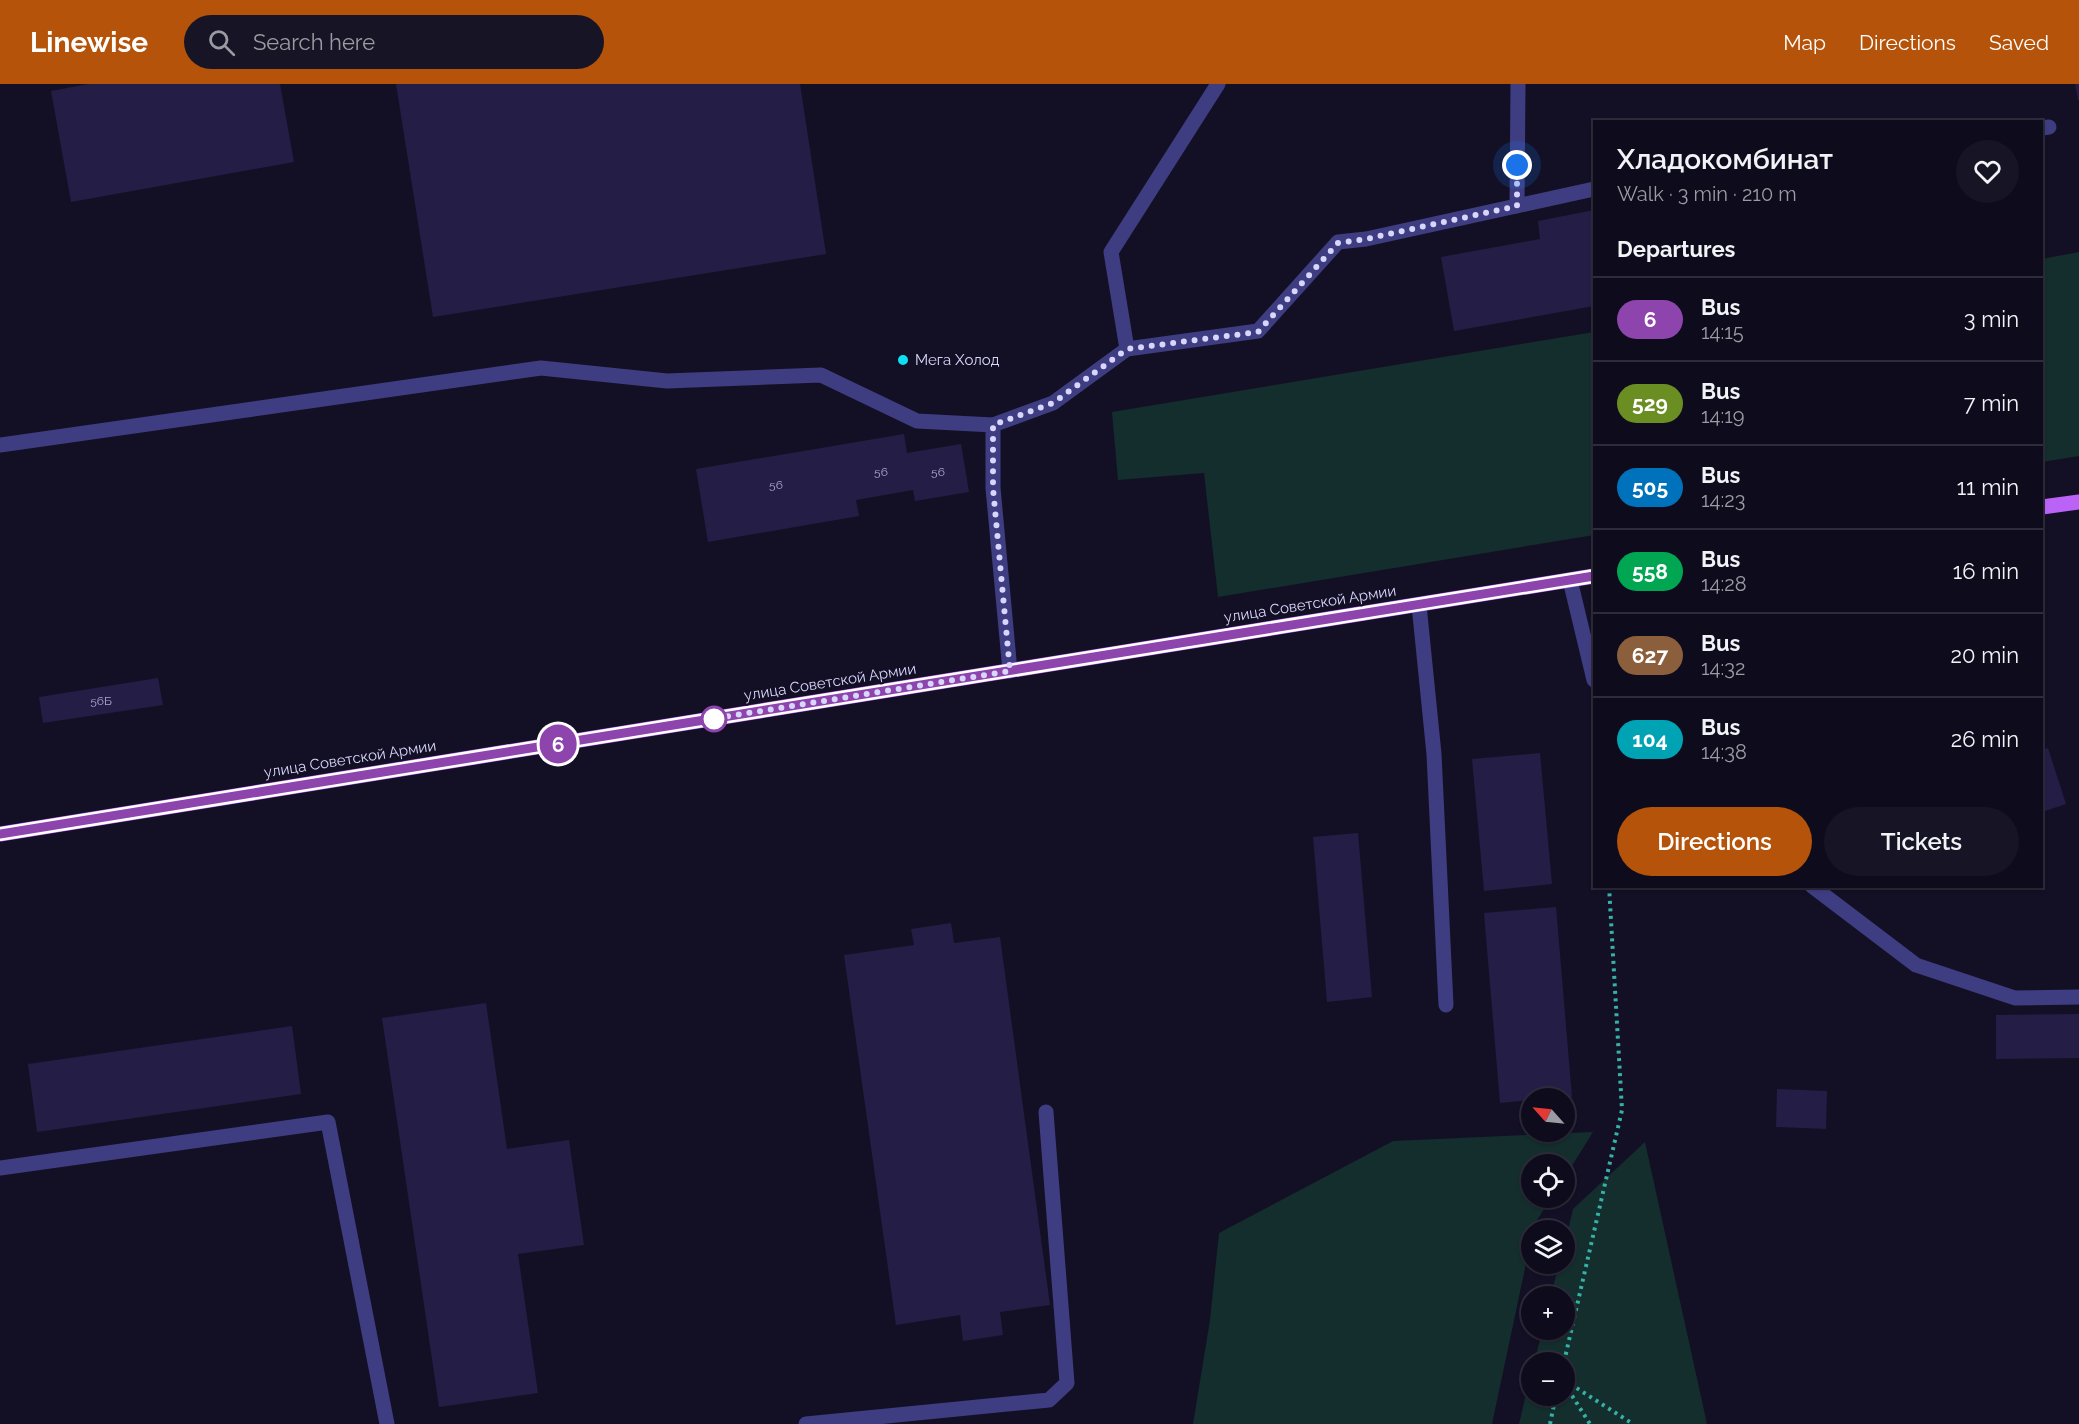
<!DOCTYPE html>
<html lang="en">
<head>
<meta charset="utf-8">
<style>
	body { margin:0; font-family:Raleway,sans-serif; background:#171525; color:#f1f3f6; height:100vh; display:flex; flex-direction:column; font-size:22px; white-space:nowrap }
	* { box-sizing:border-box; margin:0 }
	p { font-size:20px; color:#9b9ba3 }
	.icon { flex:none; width:33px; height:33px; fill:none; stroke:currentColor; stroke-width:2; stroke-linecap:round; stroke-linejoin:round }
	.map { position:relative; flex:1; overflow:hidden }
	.panel { position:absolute; left:1593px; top:36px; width:450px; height:768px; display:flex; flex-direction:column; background:#0e0c1c; border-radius:0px; box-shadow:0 2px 4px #0004,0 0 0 2px #2e2c3b }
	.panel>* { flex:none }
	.badge { padding:0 12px; border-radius:20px; font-size:21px; line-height:39px }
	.needle { width:39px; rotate:297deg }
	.tools { position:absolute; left:1521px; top:1004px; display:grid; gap:12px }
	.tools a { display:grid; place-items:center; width:54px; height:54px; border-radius:50%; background:#0e0c1c; box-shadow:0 2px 4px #0004,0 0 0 2px #2e2c3b; font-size:30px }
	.you { position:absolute; width:30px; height:30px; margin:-15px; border:4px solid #fff; border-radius:50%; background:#1a73e8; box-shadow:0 0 0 9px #1a73e833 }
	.map>.badge { position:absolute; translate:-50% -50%; box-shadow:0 0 0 3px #fff }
	h2 { padding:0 24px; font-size:22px; line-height:54px }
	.round { display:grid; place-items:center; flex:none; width:63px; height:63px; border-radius:32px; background:#171525 }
	.overview { display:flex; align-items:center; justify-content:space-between; height:102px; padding:0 24px }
	h1 { font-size:28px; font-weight:600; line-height:45px }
	.cta { display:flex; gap:12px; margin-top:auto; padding:12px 24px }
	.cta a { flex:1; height:69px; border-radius:36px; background:#b45309; color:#fff; font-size:24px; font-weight:600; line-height:69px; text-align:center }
	.cta a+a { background:#171525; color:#f1f3f6 }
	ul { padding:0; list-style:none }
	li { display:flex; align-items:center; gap:18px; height:84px; padding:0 24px; border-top:2px solid #2e2c3b }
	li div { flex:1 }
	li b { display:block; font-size:22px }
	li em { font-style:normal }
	li .badge { min-width:66px; font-weight:700; text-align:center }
	header { display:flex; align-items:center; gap:36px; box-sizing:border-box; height:84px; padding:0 30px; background:#b45309; color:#fff }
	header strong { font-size:28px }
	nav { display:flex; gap:33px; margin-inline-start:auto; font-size:21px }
	.search { width:420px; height:54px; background:#171525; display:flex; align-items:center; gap:15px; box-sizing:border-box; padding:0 21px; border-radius:33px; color:#9b9ba3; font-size:22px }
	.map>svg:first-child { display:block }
</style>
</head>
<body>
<header>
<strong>Linewise</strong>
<div class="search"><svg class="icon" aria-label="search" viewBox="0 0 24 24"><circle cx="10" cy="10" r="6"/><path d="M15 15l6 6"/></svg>Search here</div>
<nav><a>Map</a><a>Directions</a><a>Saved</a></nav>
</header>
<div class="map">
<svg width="2079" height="1340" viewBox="0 0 2079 1340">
	<rect width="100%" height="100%" fill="#131025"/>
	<g fill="#132e2d">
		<path d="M2079,168V372L2042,378V175Z"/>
		<path d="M1594,248V451L1218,513L1204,389L1118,396L1112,328Z"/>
		<path d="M1593,1048L1565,1093L1564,1080H1532V1113H1552L1535,1139L1534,1146H1532L1531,1156L1492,1340H1193L1210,1236L1219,1149L1393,1057Z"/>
		<path d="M1645,1058L1707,1340H1519L1531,1289L1532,1311H1564V1278H1534L1543,1245H1564V1212H1551L1559,1179H1564L1565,1159L1573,1125Z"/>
	</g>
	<g fill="#241d45">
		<path d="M88,0H280L294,78L71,118L51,7Z"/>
		<path d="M396,0H800L826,170L433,233Z"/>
		<path d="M2075,0H2079V16H2078Z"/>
		<path d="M1594,126V222L1454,247L1441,173L1540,155L1538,137Z"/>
		<path d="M904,350L907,369L961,360L969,408L915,417L913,406L856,416L859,432L708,458L696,385Z"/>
		<path d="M158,594L163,621L43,639L39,613Z"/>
		<path d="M2048,664L2066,720L2042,728V666Z"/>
		<path d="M1540,669L1552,800L1484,807L1472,675Z"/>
		<path d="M1358,749L1372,913L1327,918L1313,753Z"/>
		<path d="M1556,823L1572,1013L1532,1014V1016L1500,1019L1484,829Z"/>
		<path d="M951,839L954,859L1000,853L1050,1221L1000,1228L1003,1251L963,1257L960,1231L896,1241L844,871L914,861L911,845Z"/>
		<path d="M486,919L507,1065L569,1056L584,1161L518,1170L538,1309L439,1323L382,934Z"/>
		<path d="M2079,930V974L1996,975V931Z"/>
		<path d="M292,942L301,1010L37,1048L28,980Z"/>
		<path d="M1777,1005L1827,1007L1826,1045L1776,1043Z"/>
	</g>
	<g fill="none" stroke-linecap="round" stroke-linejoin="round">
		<g stroke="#35b1a7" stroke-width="4" stroke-dasharray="3 4.5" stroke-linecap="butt">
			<path d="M1564,1278L1622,1026L1609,802"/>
			<path d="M1564,1296L1633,1340"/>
			<path d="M1564,1299L1590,1340"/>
			<path d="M1550,1340L1556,1311"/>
		</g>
		<g stroke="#3f3d81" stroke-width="15">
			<path d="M2042,44L2049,43"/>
			<path d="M1517,122L1518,0"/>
			<path d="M1127,265L1111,168L1218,0"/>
			<path d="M993,341L1053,319L1127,265L1258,247L1338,158L1366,155L1594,105"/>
			<path d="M0,361L541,284L667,297L821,291L917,337L993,341V404L1010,587"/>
			<path d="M1419,521L1434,670L1446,921"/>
			<path d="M0,1084L328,1038L387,1340"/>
			<path d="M806,1340L1049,1316L1067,1299L1046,1028"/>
		</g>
		<g stroke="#3f3d81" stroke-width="15">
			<path d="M1570,496L1594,596"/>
			<path d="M1812,802L1916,881L2015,914L2079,913"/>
		</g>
		<g stroke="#bc63f7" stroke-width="15">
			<path d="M2042,423L2079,418"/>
			<path d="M0,750L1594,492"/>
		</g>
	</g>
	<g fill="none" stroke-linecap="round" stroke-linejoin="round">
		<defs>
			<path id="line" d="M0,750L1594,492"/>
		</defs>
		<use href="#line" stroke="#fff" stroke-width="14"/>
		<use href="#line" stroke="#8e44ad" stroke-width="9"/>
		<path stroke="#d9d6fd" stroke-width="6" stroke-dasharray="0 10.8" d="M714,635L705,636L1010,587L993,404V341L1053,319L1127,265L1258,248L1338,159L1366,155L1517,122V81"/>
	</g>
	<circle fill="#0ce1f3" stroke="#131025" stroke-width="2" cx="903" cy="276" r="6"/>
	<circle fill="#fff" stroke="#8e44ad" stroke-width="3" cx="714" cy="635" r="12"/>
	<g text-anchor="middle" stroke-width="4.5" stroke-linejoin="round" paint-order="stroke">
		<g font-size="12" fill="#aca8cf">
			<text x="881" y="392">56</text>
			<text x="938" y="392">56</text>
			<text x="776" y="405">56</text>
			<text x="101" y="621">56Б</text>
		</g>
		<g font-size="15" fill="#d9d6fd" stroke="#131025" text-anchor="start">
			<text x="915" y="281">Мега Холод</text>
		</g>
		<g font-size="15" fill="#d9d6fd" stroke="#131025">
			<text transform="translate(1310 520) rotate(-9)" y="5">улица Советской Армии</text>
			<text transform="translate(830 598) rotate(-9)" y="5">улица Советской Армии</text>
			<text transform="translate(350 675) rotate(-9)" y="5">улица Советской Армии</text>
		</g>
	</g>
</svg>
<div class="tools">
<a><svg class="needle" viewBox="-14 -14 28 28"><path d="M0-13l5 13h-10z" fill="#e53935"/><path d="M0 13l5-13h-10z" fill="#9b9ba3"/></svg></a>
<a><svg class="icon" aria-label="locate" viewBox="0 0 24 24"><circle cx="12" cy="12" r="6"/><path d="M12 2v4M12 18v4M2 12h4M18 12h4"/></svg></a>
<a><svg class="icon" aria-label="layers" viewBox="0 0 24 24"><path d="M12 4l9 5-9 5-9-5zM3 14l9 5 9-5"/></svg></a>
<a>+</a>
<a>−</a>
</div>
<div class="you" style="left:1517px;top:81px"></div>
<b class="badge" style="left:558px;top:660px;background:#8e44ad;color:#fff">6</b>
<section class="panel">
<div class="overview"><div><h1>Хладокомбинат</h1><p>Walk · 3 min · 210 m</p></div><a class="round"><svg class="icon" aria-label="heart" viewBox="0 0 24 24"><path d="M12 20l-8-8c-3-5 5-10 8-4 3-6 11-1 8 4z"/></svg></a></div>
<h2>Departures</h2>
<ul>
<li><span class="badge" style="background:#8e44ad;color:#fff">6</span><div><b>Bus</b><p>14:15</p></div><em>3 min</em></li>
<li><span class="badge" style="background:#6b8e23;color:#fff">529</span><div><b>Bus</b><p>14:19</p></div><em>7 min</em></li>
<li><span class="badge" style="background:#0072bc;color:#fff">505</span><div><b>Bus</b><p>14:23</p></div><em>11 min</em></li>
<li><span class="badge" style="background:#00a651;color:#fff">558</span><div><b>Bus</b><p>14:28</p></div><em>16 min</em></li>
<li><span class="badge" style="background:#8b5e3c;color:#fff">627</span><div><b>Bus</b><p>14:32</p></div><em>20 min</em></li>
<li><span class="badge" style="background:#00a3b4;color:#fff">104</span><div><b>Bus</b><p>14:38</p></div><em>26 min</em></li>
</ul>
<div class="cta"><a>Directions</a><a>Tickets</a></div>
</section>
</div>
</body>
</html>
